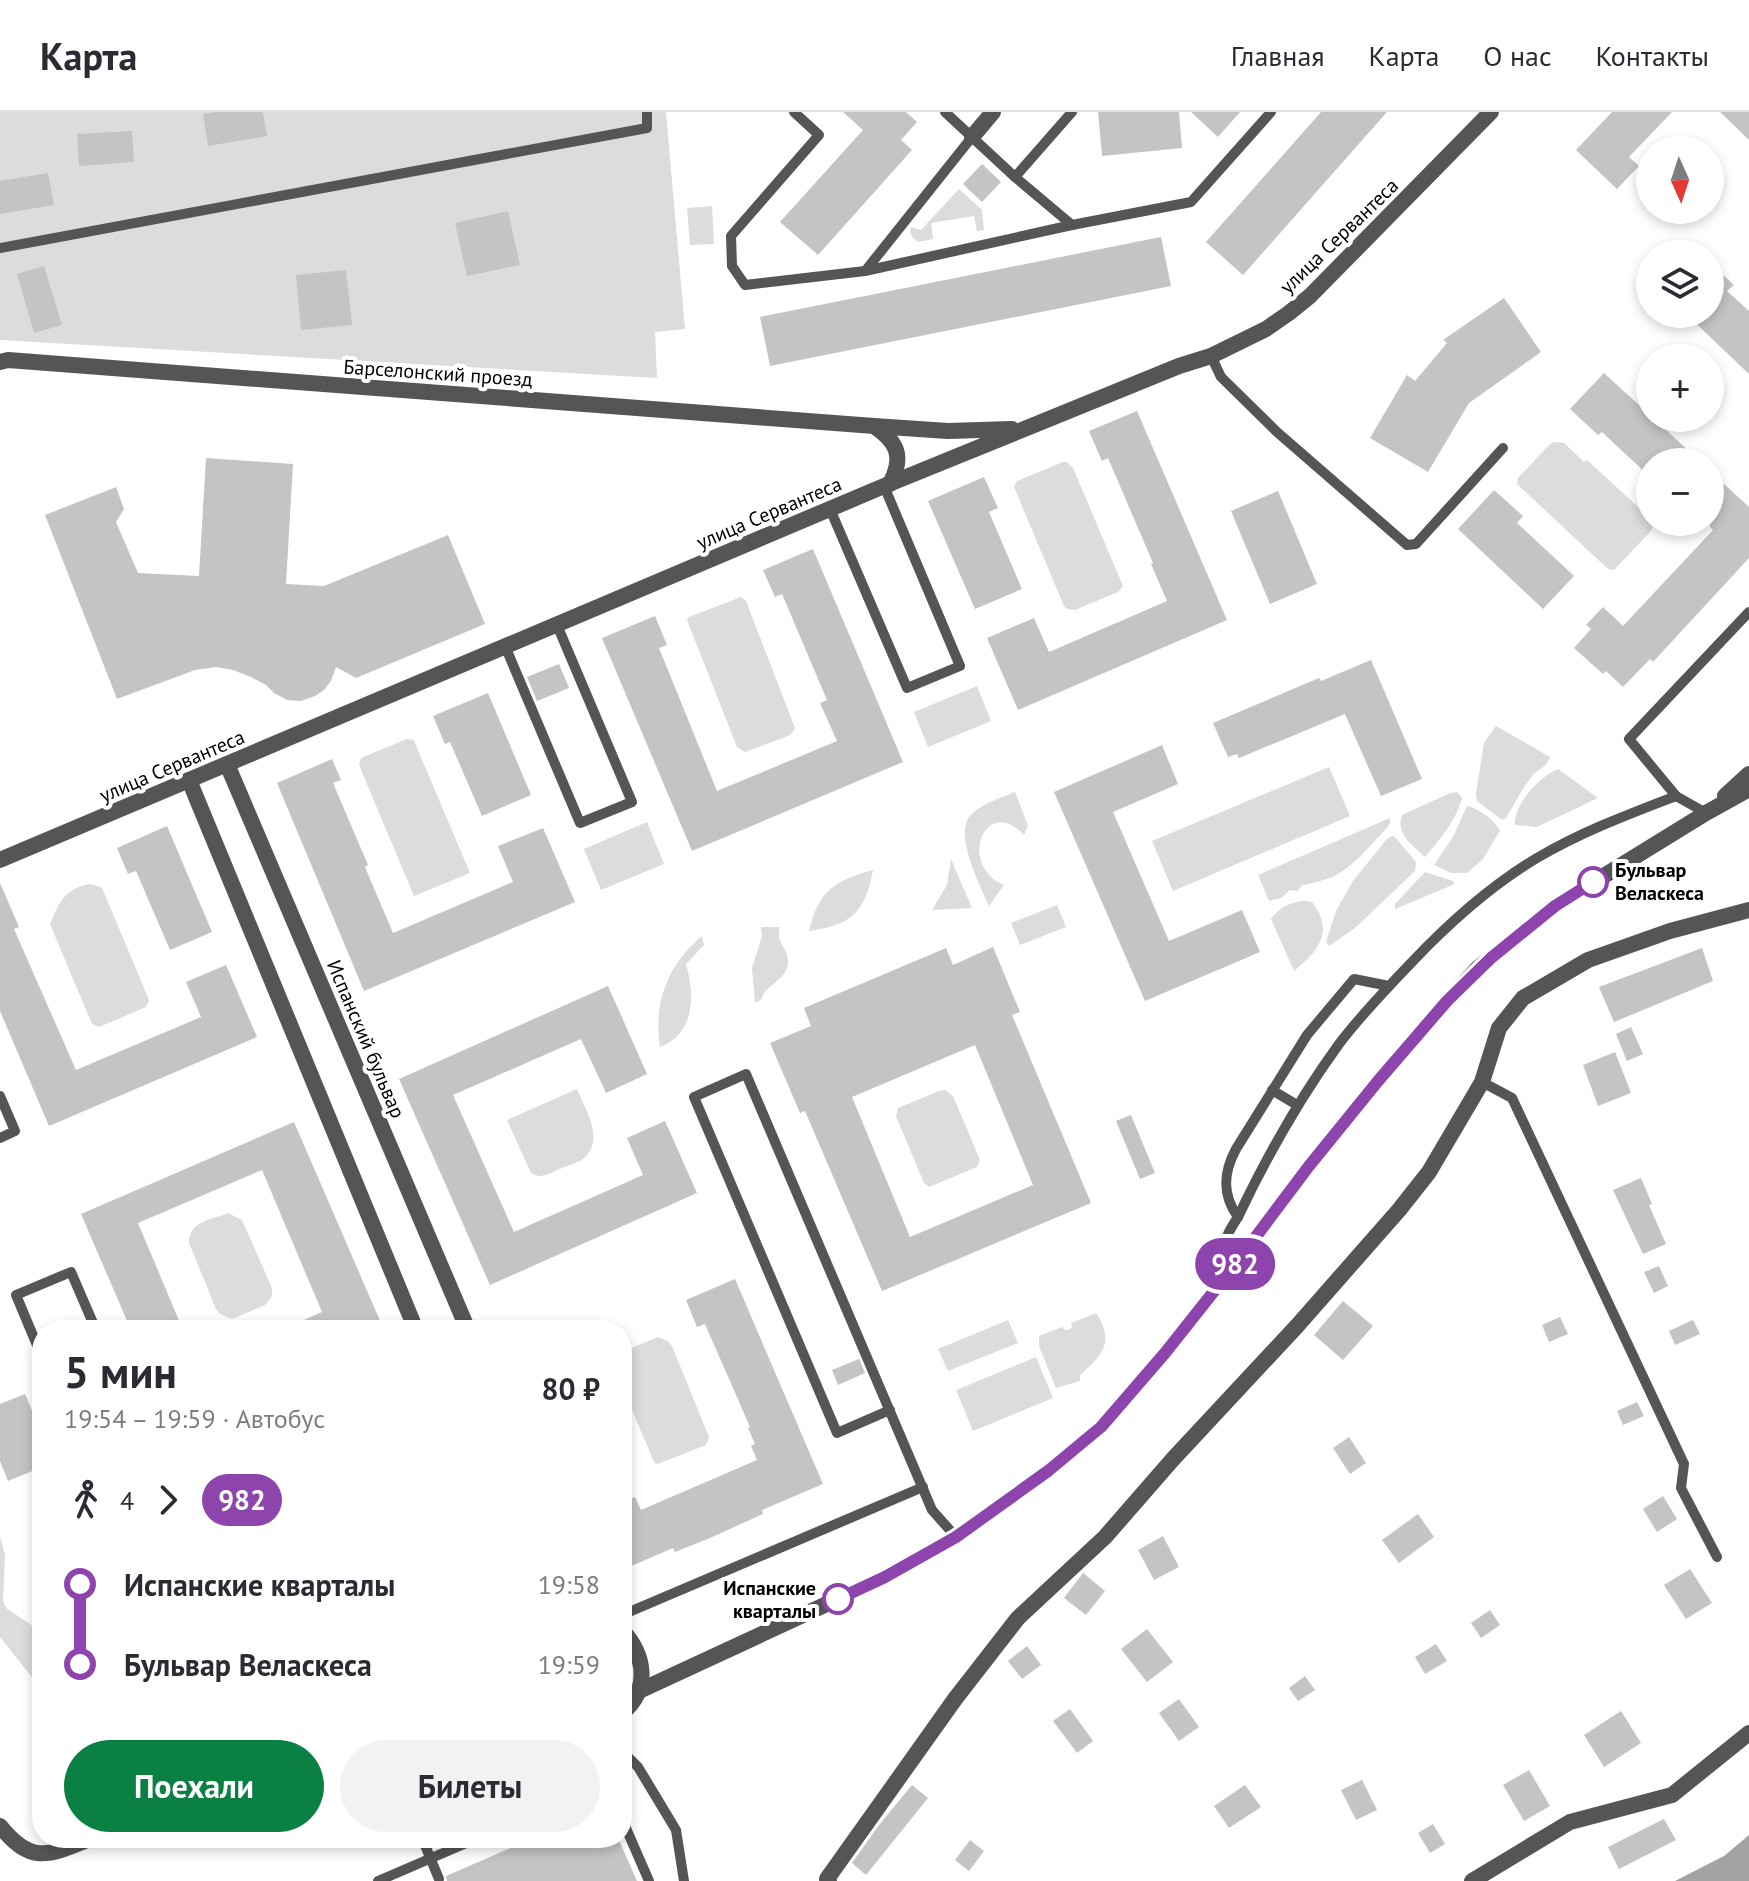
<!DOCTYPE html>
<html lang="ru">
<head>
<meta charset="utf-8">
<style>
	body { margin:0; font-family:"PT Sans",sans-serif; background:#f2f2f3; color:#2b2b33; height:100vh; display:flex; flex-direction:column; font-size:30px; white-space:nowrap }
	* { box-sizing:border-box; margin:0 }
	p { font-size:26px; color:#7c7c81 }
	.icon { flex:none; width:44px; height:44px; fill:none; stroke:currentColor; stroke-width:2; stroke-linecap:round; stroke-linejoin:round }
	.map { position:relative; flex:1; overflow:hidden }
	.details { position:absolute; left:32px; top:1208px; width:600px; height:528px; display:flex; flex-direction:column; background:#fff; border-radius:32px; box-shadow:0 4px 12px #0003 }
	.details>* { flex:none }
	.badge { padding:0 16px; border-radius:26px; font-size:28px; line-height:52px }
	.needle { width:52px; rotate:177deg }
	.buttons { position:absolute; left:1636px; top:24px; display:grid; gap:16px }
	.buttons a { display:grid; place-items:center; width:88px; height:88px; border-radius:50%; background:#fff; box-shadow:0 4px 12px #0003; font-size:40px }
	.map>.badge { position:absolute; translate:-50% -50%; box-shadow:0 0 0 4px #fff }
	.legs { display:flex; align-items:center; gap:12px; height:88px; padding:0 32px; font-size:26px }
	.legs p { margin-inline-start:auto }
	.summary { display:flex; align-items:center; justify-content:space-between; height:136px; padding:0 32px }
	h1 { font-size:44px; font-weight:700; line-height:60px }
	.cta { display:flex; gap:16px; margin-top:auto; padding:16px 32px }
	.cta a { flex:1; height:92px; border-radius:48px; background:#0b8043; color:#fff; font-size:32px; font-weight:700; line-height:92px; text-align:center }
	.cta a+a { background:#f2f2f3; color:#2b2b33 }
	ul { padding:0 32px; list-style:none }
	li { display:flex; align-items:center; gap:28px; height:80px; font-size:30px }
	li i { display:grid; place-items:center; width:12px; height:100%; margin:0 10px; background:currentColor }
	li i::after { content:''; width:20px; height:20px; margin:-10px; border:6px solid; border-radius:50%; background:#fff }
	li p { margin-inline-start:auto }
	li:first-child i { background:linear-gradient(#0000 50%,currentColor 0) }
	li:last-child i { background:linear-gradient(currentColor 50%,#0000 0) }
	header { display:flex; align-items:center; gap:48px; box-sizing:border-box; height:112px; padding:0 40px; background:#fff; border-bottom:2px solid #e1e1e2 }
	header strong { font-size:38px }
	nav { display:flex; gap:44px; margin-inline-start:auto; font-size:28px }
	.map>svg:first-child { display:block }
</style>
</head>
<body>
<header>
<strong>Карта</strong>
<nav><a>Главная</a><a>Карта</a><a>О нас</a><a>Контакты</a></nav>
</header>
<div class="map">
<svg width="1749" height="1769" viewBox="0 0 1749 1769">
	<rect width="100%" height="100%" fill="#fff"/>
	<g fill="#dcdcdc">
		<path d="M0,0H666L685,217L655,220L657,266L0,228Z"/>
		<path d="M959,77L982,98L984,118L977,119L974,104L931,111L933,127L918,130L913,126L910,120L911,115L921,118Z"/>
		<path d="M712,94L714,132L690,133L687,96Z"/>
		<path d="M1554,330L1564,331L1584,350L1587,348L1650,406V410L1654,412L1651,419L1614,458L1608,457L1517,372L1518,366L1550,332Z"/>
		<path d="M1063,350H1067L1073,356L1123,474L1118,480L1075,498L1067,497L1064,494L1014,375L1017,369Z"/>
		<path d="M741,485L746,489L795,616L793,620L788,624L745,640L737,635L687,508L689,505Z"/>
		<path d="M977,574L991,609L928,635L914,600Z"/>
		<path d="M1496,614L1550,645C1545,658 1539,655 1532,664C1522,676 1515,692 1506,706L1502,708L1477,689L1476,681L1484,631Z"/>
		<path d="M407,627L414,628L415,631L470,761L414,784L359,653L361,646Z"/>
		<path d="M1329,655L1350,704L1173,779L1152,729Z"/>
		<path d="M1558,657L1598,686L1537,715L1515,713C1513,693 1540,664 1558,657Z"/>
		<path d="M1015,680L1028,714L1024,723C985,681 957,754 1004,773L989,794C980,774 954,723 970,704C980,692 1001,686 1015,680Z"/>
		<path d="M1457,680L1462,686C1456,709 1440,727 1425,745C1413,734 1395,721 1402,703L1450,681Z"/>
		<path d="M1467,694C1478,696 1496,709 1500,719L1483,747L1467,761H1451L1434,753L1453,725Z"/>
		<path d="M1390,706V712L1386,717C1369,734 1354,755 1332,765C1322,769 1311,771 1301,774L1298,779L1290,778L1281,786L1269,789L1258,763Z"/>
		<path d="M647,710L664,752L601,778L584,737Z"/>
		<path d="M1392,724L1395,725L1416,750L1415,759L1355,816L1329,834L1326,830L1336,799L1353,769L1387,727Z"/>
		<path d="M951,747L972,796L932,798L947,773Z"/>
		<path d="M873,758C865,801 851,813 809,819C819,778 834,769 873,758Z"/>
		<path d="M1425,760L1453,769L1455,772L1395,797V792Z"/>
		<path d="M91,772L102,776L149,888L146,895L99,915L92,912L50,812C59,790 65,776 91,772Z"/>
		<path d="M1304,789L1312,790C1335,820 1318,839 1294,859L1271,807C1280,795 1288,791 1304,789Z"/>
		<path d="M1057,793L1066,815L1020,833L1011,811Z"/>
		<path d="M761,815H779C780,819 778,824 780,828C783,836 789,842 788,852C786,868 766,872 761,888L755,891L752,856L762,824Z"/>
		<path d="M702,824L704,833L686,852C695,883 695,922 660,935C653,891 668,852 702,824Z"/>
		<path d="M577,977C585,997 606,1028 583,1047C577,1051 566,1054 560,1057C549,1061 541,1068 531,1061L507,1008Z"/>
		<path d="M945,978L953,984L980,1048L977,1055L929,1075L924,1071L898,1009L896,1005L898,996L939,979Z"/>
		<path d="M228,1101L242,1108L272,1176V1184L265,1193L232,1207L220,1202L216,1197L189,1131C189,1109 211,1108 228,1101Z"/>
		<path d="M1096,1201C1115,1230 1103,1243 1080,1263V1269L1056,1276L1039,1234V1224L1062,1215L1065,1218H1069L1072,1215L1071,1211Z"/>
		<path d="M1008,1208L1018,1231L948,1259L938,1237Z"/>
		<path d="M658,1225L668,1229L672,1234L709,1325L706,1333L658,1352L654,1350L622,1274V1240Z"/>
		<path d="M1036,1245L1053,1286L973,1319L956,1278Z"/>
		<path d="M0,1424L5,1443L3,1489L7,1497L30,1512L42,1526V1578L0,1525Z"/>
	</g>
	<path fill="#a3a3a3" d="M1749,1723V1769H1675L1724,1744Z"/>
	<g fill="#c4c4c4" fill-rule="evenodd">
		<path d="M215,0H263L267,24L208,34L203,2Z"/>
		<path d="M843,0H906L917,10L901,28L912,38L818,143L780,110L863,18Z"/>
		<path d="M1098,0H1179L1182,36L1102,44Z"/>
		<path d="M1191,0H1240L1218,25Z"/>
		<path d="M1321,0H1387L1243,163L1206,130Z"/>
		<path d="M1612,0H1672L1629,45L1639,54L1617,77L1576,38Z"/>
		<path d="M1720,0H1749V28Z"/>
		<path d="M132,19L134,50L79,54L77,22Z"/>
		<path d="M982,52L1001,70L982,90L963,72Z"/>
		<path d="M48,61L54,93L0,102V69Z"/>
		<path d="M508,99L520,153L467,164L455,111Z"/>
		<path d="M1161,125L1171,174L770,254L760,205Z"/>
		<path d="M1710,151L1734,173L1727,179L1749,199V262L1686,202H1710Z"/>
		<path d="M44,154L62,213L34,221L17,162Z"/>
		<path d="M346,158L352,213L301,218L296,163Z"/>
		<path d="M1504,186L1541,240L1469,291L1428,360L1370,326L1407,263L1415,269L1447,231L1443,228Z"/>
		<path d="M1604,261L1650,303V306H1653L1690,340L1681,350H1650V365L1602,320L1598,323L1570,297Z"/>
		<path d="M1137,299L1227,508L1018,598L987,526L1034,506L1049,540L1167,489L1151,452L1153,451L1108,346L1102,349L1089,319Z"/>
		<path d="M206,346L293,352L286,472L324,474L448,423L485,512L356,566L336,555L331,569L324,578L315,584L301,589L287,588L274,581L266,573L251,565L233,558L216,555L195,558L117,587L45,403L116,375L124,397L116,410L138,461L199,464Z"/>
		<path d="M984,365L998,396L989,400L1022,477L975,497L928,389Z"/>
		<path d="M1724,372L1749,395V446L1653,550L1650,547L1623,575L1606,559L1603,562L1574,536L1591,517L1586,513L1603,495L1623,514L1713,418L1710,415V387Z"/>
		<path d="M1494,378L1523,404L1517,411L1574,464L1543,497L1458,417Z"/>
		<path d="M1278,379L1317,472L1270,492L1231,399Z"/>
		<path d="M813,437L903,650L692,739L602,526L655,504L667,533L659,536L717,679L818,637L837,629L820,591L827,588L782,482L775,485L763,458Z"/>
		<path d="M1371,548L1422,667L1381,684L1345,602L1239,646L1237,642L1228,645L1213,611L1319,566L1321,569Z"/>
		<path d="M559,552L569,576L537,589L527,565Z"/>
		<path d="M488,581L531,683L482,704L450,630L445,632L433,604Z"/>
		<path d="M1162,633L1178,672L1113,700L1169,829L1242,798L1260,840L1145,889L1054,680Z"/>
		<path d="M332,647L341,668L333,671L368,753L365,755L393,821L513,770L498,734L543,716L575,790L364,879L277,671Z"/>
		<path d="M167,714L212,820L170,838L136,759L128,762L117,736Z"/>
		<path d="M0,771L19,815L14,817L76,958L201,905L186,870L226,853L257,925L49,1014L0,899Z"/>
		<path d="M993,835L1020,900L1012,903L1091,1091L882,1179L805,999L800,1001L770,931L811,914L804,896L946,836L953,853ZM975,933L1033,1073L910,1125L852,985Z"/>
		<path d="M1702,836L1713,869L1614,910L1599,875Z"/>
		<path d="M608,874L647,962L606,981L581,927L453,983L514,1120L643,1063L627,1026L665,1009L697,1081L490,1173L399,967Z"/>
		<path d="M1631,915L1643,942L1627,949L1616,922Z"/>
		<path d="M1615,940L1631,981L1598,994L1583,953Z"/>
		<path d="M1131,1003L1155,1061L1140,1067L1116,1009Z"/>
		<path d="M294,1010L384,1218H281L322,1200L262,1058L138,1111L183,1218H131L81,1102Z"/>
		<path d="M1641,1066L1652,1092L1649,1093L1666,1132L1643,1142L1613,1078Z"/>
		<path d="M1659,1154L1668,1174L1654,1181L1644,1160Z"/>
		<path d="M735,1167L823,1372L762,1398L763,1402L710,1426L675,1440L673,1436L622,1458V1389L635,1385L641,1398L757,1348L751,1334L755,1332L748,1316L750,1315L705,1212L697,1215L686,1188Z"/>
		<path d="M1343,1189L1373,1214L1343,1248L1314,1223Z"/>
		<path d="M1560,1205L1568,1222L1549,1230L1542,1213Z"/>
		<path d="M1693,1208L1700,1222L1675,1233L1669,1219Z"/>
		<path d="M859,1247L865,1261L838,1273L832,1258Z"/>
		<path d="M25,1282L42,1322V1355L8,1369L0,1349V1292Z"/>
		<path d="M1637,1290L1644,1304L1623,1313L1617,1299Z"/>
		<path d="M1349,1325L1366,1351L1350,1362L1333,1336Z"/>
		<path d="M1663,1384L1677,1407L1657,1420L1643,1397Z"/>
		<path d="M1418,1402L1434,1425L1399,1451L1382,1428Z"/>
		<path d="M1163,1424L1179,1455L1154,1468L1138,1438Z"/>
		<path d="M1690,1457L1712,1491L1686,1507L1664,1473Z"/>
		<path d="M1083,1461L1105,1479L1086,1503L1064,1486Z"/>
		<path d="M1490,1498L1500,1513L1481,1526L1471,1511Z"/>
		<path d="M1147,1517L1173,1550L1147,1570L1121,1537Z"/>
		<path d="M1436,1532L1447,1549L1425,1562L1415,1545Z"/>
		<path d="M1027,1534L1041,1553L1022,1567L1008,1549Z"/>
		<path d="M1305,1564L1315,1578L1298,1589L1289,1576Z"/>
		<path d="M1179,1587L1199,1615L1179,1629L1159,1601Z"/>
		<path d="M1070,1597L1093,1629L1077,1641L1053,1609Z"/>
		<path d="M1621,1599L1641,1631L1604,1655L1584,1623Z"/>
		<path d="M1529,1658L1550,1694L1524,1709L1503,1673Z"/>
		<path d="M1362,1668L1377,1698L1356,1708L1341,1678Z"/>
		<path d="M912,1673L928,1686L866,1763L852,1751L879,1713Z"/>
		<path d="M1245,1673L1261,1695L1229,1716L1214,1694Z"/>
		<path d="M1664,1707L1676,1728L1619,1757L1608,1735Z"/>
		<path d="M1433,1712L1445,1732L1430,1741L1418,1721Z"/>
		<path d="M534,1726H618L637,1769H447L446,1764Z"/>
		<path d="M970,1728L984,1739L969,1759L955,1748Z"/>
	</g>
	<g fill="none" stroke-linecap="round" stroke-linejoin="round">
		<g stroke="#555" stroke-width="10">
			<path d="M794,0L819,23L731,124L732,154L745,173L865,159L1072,113L1191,90L1271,0"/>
			<path d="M945,0L1015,65L1072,113"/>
			<path d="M1015,65L1072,0"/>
			<path d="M0,136L647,16V0"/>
			<path d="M866,158L972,25"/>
			<path d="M1211,244L1221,265L1277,320L1407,433L1416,432L1503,336"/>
			<path d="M830,397L907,576L960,554L884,374"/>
			<path d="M505,534L580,711L632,690L557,513"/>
			<path d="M1706,701L1676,684L1629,627L1749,500"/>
			<path d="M1482,970L1512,986L1684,1352L1681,1376L1717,1445"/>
			<path d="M1272,978L1297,993"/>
			<path d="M0,984L15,1019L0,1026"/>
			<path d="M1238,1105C1267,1044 1299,987 1339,932C1361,903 1387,876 1412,850C1449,811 1490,774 1537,746C1581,720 1629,702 1676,684"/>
			<path d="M1230,1159C1221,1133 1223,1128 1238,1105C1222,1083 1223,1061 1236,1037L1307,923L1354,867L1389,874"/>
			<path d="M42,1245L16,1183L71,1160L96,1218"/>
			<path d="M890,1298L837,1321L694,985L746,962L932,1398L956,1425"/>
			<path d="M622,1503L923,1375"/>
			<path d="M622,1639L638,1655L676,1718L684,1769"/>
			<path d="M622,1707L649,1769"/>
			<path d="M422,1726L439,1767"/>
			<path d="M378,1769L478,1726"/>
		</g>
		<g stroke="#555" stroke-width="16">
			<path d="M972,25L993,0"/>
			<path d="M0,250L8,248L874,314L948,319L1012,317"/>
			<path d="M874,314C898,330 904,345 890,372"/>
			<path d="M227,652L468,1218"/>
			<path d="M189,668L416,1218"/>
			<path d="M1725,684L1749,662"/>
			<path d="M0,748L884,374L1179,254L1211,244L1266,217L1289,201L1310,184L1491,0"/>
			<path d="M622,1518C645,1543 651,1577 622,1601"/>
			<path d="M639,1579L885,1465L956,1425L1048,1359L1101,1315L1165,1241L1230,1159L1309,1054L1378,969L1447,889L1478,856L1555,794L1706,701L1749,677"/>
			<path d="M0,1714C32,1754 50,1743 92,1726"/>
			<path d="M829,1769L827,1767L955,1587L1018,1506L1105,1425L1173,1347L1297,1214L1399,1098L1429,1060L1482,970L1499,916L1523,886L1588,848L1670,819L1749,798"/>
			<path d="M1472,1769L1570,1710L1672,1683L1749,1621"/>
		</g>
	</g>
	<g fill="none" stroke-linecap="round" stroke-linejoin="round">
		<defs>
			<path id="line-1" d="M838,1487L885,1465L956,1425L1048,1359L1101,1315L1165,1241L1230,1159L1309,1054L1378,969L1447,889L1491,846L1555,794L1593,770"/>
		</defs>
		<use href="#line-1" stroke="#fff" stroke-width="18"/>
		<use href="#line-1" stroke="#8e44ad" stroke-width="12"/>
	</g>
	<g fill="#fff" stroke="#8e44ad" stroke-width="4">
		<circle cx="1593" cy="770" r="14"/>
		<circle cx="838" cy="1487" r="14"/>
	</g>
	<g text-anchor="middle" stroke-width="8" stroke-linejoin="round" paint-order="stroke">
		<g font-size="20" fill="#000" stroke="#fff">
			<text transform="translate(1339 124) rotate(-44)" y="7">улица Сервантеса</text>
			<text transform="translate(438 261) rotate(4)" y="7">Барселонский проезд</text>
			<text transform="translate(769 401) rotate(-23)" y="7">улица Сервантеса</text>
			<text transform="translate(172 654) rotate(-23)" y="7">улица Сервантеса</text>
			<text transform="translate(366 927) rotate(67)" y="7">Испанский бульвар</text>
		</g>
		<g font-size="20" font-weight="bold" fill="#000" stroke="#fff" text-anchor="start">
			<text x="1615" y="765">Бульвар<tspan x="1615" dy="23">Веласкеса</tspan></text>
			<text x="816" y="1483" text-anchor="end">Испанские<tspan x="816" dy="23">кварталы</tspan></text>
		</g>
	</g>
</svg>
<div class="buttons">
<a><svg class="needle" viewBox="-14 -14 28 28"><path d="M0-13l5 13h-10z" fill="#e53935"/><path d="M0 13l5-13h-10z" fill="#7c7c81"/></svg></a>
<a><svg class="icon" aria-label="layers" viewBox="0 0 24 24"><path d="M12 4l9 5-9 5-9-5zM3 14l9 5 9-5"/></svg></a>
<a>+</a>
<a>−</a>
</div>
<b class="badge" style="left:1235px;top:1152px;background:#8e44ad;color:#fff">982</b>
<section class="details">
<div class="summary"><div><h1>5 мин</h1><p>19:54 – 19:59 · Автобус</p></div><b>80 ₽</b></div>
<div class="legs"><svg class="icon" aria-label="walk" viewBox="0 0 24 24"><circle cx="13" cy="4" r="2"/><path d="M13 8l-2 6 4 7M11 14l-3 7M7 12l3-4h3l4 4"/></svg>4<svg class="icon" aria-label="forward" viewBox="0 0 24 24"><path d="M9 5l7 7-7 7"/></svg><b class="badge" style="background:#8e44ad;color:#fff">982</b></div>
<ul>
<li><i style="color:#8e44ad"></i><b>Испанские кварталы</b><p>19:58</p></li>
<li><i style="color:#8e44ad"></i><b>Бульвар Веласкеса</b><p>19:59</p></li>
</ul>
<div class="cta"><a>Поехали</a><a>Билеты</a></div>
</section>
</div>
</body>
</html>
